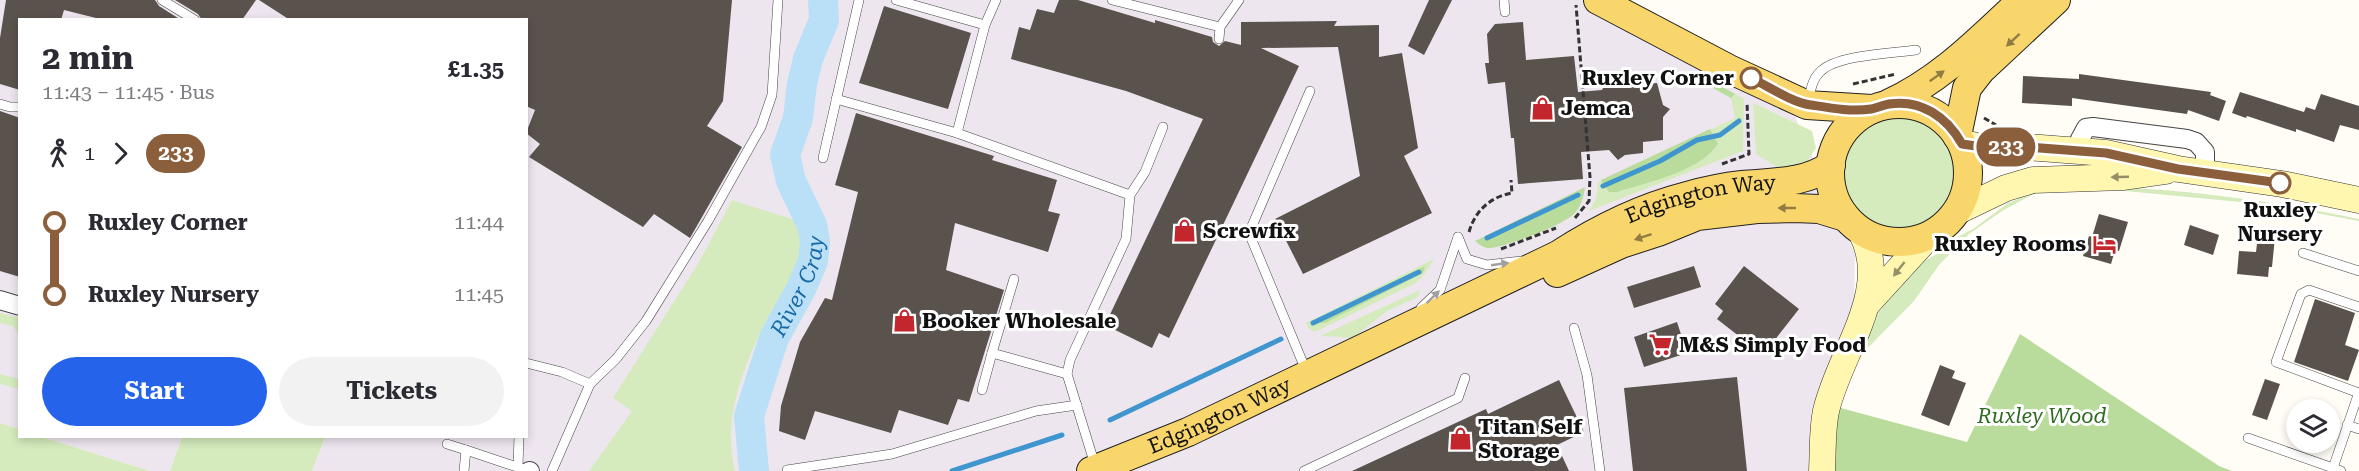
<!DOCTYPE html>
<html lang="en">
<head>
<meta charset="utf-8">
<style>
	body { margin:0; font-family:"Roboto Serif",serif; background:#f2f2f3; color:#2b2b33; height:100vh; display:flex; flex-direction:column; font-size:22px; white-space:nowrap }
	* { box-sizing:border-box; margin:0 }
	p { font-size:20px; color:#7c7c81 }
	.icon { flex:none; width:33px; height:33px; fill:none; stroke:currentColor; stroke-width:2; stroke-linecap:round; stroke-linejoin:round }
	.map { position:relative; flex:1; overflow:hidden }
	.side { position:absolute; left:18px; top:18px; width:510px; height:420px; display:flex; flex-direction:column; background:#fff; border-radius:0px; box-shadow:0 3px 9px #0003 }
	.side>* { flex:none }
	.badge { padding:0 12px; border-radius:20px; font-size:21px; line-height:39px }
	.buttons { position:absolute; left:2286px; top:399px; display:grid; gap:12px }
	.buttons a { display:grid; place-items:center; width:54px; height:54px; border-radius:50%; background:#fff; box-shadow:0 3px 9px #0003; font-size:30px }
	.map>.badge { position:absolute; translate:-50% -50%; box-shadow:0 0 0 3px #fff }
	.legs { display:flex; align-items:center; gap:9px; height:66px; padding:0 24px; font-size:20px }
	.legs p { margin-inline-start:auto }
	.headline { display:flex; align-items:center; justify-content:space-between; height:102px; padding:0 24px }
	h1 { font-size:33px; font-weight:700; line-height:45px }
	.button { display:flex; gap:12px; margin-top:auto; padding:12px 24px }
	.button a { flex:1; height:69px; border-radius:36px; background:#2563eb; color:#fff; font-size:24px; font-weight:700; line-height:69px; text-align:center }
	.button a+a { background:#f2f2f3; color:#2b2b33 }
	ul { padding:0 24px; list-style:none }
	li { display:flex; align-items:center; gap:21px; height:72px; font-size:22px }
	li i { display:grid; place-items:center; width:9px; height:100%; margin:0 8px; background:currentColor }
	li i::after { content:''; width:15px; height:15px; margin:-8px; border:4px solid; border-radius:50%; background:#fff }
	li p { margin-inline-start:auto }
	li:first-child i { background:linear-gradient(#0000 50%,currentColor 0) }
	li:last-child i { background:linear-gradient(currentColor 50%,#0000 0) }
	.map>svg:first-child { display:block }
</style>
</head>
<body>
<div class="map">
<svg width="2359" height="471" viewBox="0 0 2359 471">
	<rect width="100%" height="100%" fill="#fffdf5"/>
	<g fill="#eee6ef">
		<path d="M0,0H1588L1792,110L1855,254L1854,304L1819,471H312L325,437L526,436V20H20L19,429L0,423Z"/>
		<path d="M42,437H182L170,471H150Z"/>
	</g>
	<g fill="#d5ebbd">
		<path d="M1702,76L1744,99L1743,151L1589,211L1596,199L1598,182L1735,118L1731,98L1699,80Z"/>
		<path d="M1753,103L1812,131L1816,148L1803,167L1783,171L1756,154Z"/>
		<circle cx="1900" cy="173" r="59"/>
		<path d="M2090,186C2184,189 2267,200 2359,219V221L2272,205L2104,189L2041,190L2002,211L1969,234L1939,265L1914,301L1853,363L1871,318L1906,270L1941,252L1957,237L1973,229L2008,203L2041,190Z"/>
		<path d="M732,200L801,222C803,230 807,241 806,249C803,278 779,297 766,321C743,367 722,420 735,471H589L632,411L613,398L699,262Z"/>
		<path d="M1434,259L1424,275L1416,283L1315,332L1309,329L1306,323Z"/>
		<path d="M1420,290L1418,297L1387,311L1353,338L1320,336Z"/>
		<path d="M0,313L19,318V335L13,326L0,323Z"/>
		<path d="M0,374L19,379V389L0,384Z"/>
		<path d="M0,423L19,429L20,436L42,437L150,471H0Z"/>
		<path d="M182,437V436L325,437L312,471H170Z"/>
	</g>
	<g fill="#b9dc9c">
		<path d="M1702,76L1735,94L1731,98L1699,80Z"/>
		<path d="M1710,129L1718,144C1699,172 1648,182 1617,192H1609L1601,180Z"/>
		<path d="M1585,187C1584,197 1581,206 1575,213C1564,225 1508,246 1491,248C1485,249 1480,245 1475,241Z"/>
		<path d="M1425,266L1423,273L1325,323H1320V318Z"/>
		<path d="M2020,334L2219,466L2232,471H1824L1837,407L1967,442Z"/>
	</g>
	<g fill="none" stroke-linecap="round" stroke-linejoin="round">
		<g stroke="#3f96cf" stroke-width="5">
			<path d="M1603,186L1660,161L1697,140L1720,135L1739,121"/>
			<path d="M1487,238L1578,195"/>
			<path d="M1313,323L1419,272"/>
			<path d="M1110,420L1281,339"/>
			<path d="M952,471L1062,435"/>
		</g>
		<path stroke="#b9e0f7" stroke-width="30" id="s1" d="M754,471L749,416L774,338L801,289L813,261L815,241L812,225L791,181L785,155L798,118L802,84L808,59L824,20L823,0"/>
	</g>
	<g fill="#5a524d">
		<path d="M6,0H155L159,6L181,20H104L64,10L61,20H20V90L0,84V38Z"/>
		<path d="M175,0H256L242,20H202L198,14Z"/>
		<path d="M259,0H732L723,101L707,126L742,147L690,238L654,214L643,227L529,157L540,144L526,133L535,110L526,106V20H290Z"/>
		<path d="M1059,0H1078L1155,23V20L1212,37L1213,42L1219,46L1225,41L1241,45V22L1337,21L1334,26L1379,25V57L1402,53L1418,148L1404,156L1432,213L1303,274L1275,219L1360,176L1338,47L1261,48L1299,66L1169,338L1159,333L1152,348L1105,325L1203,119L1126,91L1011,59L1019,27L1030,30L1037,9L1054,13Z"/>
		<path d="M1429,0H1452L1424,55L1408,46Z"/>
		<path d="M884,6L971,33L948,109L859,83Z"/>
		<path d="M1523,22L1526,60L1574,56L1578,92L1602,90L1603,88L1657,83L1663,105L1670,109L1663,117V140L1643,142V153L1625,155L1618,160L1609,150L1581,152L1583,179L1518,184L1514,138H1511L1505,82L1488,84L1485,63H1489L1487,34L1495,24Z"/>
		<path d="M2079,74L2211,92L2210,95L2226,101L2219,121L2188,110L2187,114L2072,98V106L2022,103L2023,76L2079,79Z"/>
		<path d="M2240,92L2304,112L2306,107L2315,110L2321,94L2359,106V130L2340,125L2334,142L2296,129V132L2247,116L2246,118L2232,113Z"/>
		<path d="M0,111L20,118V277L0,271Z"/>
		<path d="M856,113L994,156L992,160L1057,180L1048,211L1060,214L1048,252L955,223L946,270L1004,290L969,402L958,399L948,425L899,410L891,433L815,411L805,440L779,431L781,406L800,342L825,298L832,300L858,192L835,185Z"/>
		<path d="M2099,214L2128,222L2119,251L2115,250L2111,264L2083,256L2089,236L2092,237Z"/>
		<path d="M2190,225L2219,235L2213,255L2184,245Z"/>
		<path d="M2258,235L2275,237L2272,267H2269L2268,277L2237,274L2239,251L2256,252Z"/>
		<path d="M1694,266L1701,287L1634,308L1627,287Z"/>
		<path d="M1744,266L1799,309L1763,355L1717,319L1723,311L1715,304Z"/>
		<path d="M2315,299L2355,313L2345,345L2359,350L2348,381L2294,362Z"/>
		<path d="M1677,322L1687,353L1644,367L1634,337Z"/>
		<path d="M1940,365L1955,371L1952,378L1966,383L1949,426L1921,415Z"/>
		<path d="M1737,377L1747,471H1633L1624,388Z"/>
		<path d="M2265,379L2280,384L2267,420L2252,415Z"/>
		<path d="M1559,380L1584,432L1557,445L1569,471H1352L1486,409L1488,414Z"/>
	</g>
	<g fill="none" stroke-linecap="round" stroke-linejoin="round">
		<defs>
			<g id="lane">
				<path d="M162,0L195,20"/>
				<path d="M896,0L985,25L957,133L1130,195"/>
				<path d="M1112,0L1220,27L1219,39"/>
				<path d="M1504,0L1505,12"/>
				<path d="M985,25L996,0"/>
				<path d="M1220,27L1239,0"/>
				<path d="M836,99L957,133"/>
				<path d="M1808,103C1810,93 1812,79 1820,72C1835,55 1893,53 1916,50"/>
				<path d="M0,104L10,107H20"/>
				<path d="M823,158L859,0"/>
				<path d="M1458,237L1467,259L1487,265L1521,261"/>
				<path d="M2303,253L2359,271"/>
				<path d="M1014,279L992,353L1067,374"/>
				<path d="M1421,308L1440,290L1458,237"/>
				<path d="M1574,328L1587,375L1600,471"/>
				<path d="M526,363L562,372L590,384"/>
				<path d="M1307,373L1249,233L1310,91"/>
				<path d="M982,390L992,353"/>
				<path d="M2359,393L2276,362L2301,294L2309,290L2359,307"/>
				<path d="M2347,425L2359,429"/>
				<path d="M2248,438L2333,468"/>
				<path d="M447,444L466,450"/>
				<path d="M1095,465L1067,374L1070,360L1126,239L1130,195L1145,172L1163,127"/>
				<path d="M518,467L519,436"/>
				<path d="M787,470L892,454L1036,411L1077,405"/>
				<path d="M464,471L466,450L529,471"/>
				<path d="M552,471L590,384L616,359L646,321L708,221L761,127L772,95L778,0"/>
				<path d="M1304,471L1458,398L1465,378"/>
				<path d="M2341,471L2333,468L2359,392"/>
			</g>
			<g id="street">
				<path d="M2077,150L2080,139L2086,128L2093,127L2187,139L2196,142L2205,152V172"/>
				<path d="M0,300L20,306"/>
				<path d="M529,471H530"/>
			</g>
			<g id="secondary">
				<path d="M1962,143L1983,147H2027L2106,153L2178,169L2282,184L2359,200"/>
				<path d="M1956,212L2006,188L2033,180L2124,177L2166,171"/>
				<path d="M1868,303L1931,234"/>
				<path d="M1822,471C1823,452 1822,430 1826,411C1839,353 1893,291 1861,232"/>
			</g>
			<g id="primary">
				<path d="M1598,0L1729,69L1807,105L1872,109"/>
				<circle cx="1899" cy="173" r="69"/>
				<path d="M1888,104C1941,80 1980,39 2022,0"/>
				<path d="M1957,136L1967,88L1981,70L2056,0"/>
				<path d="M1557,273L1621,244L1658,232L1697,216L1757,209L1795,208L1819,209L1845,217"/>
				<path id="s2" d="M1091,471L1188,432L1558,255C1598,229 1640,208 1687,196C1705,191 1724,187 1742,185C1772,182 1805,184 1831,165"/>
			</g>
		</defs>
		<use href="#lane" stroke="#444" stroke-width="10"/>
		<use href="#street" stroke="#444" stroke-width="20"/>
		<use href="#secondary" stroke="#333" stroke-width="27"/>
		<use href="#primary" stroke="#222" stroke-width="30"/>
		<g stroke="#333" stroke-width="3" stroke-dasharray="6 3" stroke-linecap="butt">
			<path d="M1853,84L1896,74"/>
			<path d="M1984,118L1996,125"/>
			<path d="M1722,164L1749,154L1747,102"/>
			<path d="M1575,218L1589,201L1590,177L1576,5"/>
			<path d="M1469,232C1475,211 1490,197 1512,193L1511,180"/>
			<path d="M1501,249L1556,228"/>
		</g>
		<use href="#lane" stroke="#fff" stroke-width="9"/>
		<use href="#street" stroke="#fff" stroke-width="18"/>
		<use href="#secondary" stroke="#fff6b0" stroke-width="26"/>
		<use href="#primary" stroke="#f9d66b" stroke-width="28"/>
	</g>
	<defs><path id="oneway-solid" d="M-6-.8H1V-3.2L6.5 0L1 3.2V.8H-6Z" transform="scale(1.5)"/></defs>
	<g fill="#917d42">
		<use href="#oneway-solid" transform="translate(2013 40) rotate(137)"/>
		<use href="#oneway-solid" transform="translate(1937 76) rotate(-36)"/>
		<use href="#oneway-solid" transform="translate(1787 208) rotate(180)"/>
		<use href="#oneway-solid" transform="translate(1643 237) rotate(162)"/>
	</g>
	<g fill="#948f68">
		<use href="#oneway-solid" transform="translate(2120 177) rotate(178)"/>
		<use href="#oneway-solid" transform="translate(1899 269) rotate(128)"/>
	</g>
	<g fill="#a0a0a0">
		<use href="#oneway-solid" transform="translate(1500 264) rotate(-8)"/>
		<use href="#oneway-solid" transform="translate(1433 297) rotate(-44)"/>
	</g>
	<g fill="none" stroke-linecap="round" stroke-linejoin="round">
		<defs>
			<path id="line-1" d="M1751,78C1768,86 1793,103 1811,105C1830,108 1852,112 1871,109C1877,108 1883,105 1889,104C1921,99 1947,117 1962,144L1983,147H2027L2106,153L2178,169L2280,183"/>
		</defs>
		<use href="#line-1" stroke="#fff" stroke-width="14"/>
		<use href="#line-1" stroke="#8b5e3c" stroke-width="9"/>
	</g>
	<defs>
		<symbol id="shop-bare" viewBox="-9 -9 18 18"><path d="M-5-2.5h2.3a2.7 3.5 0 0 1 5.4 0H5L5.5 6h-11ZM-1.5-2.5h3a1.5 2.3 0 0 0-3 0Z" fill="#c4262e" stroke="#fff" stroke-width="2.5" paint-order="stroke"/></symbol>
		<symbol id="hotel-bare" viewBox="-9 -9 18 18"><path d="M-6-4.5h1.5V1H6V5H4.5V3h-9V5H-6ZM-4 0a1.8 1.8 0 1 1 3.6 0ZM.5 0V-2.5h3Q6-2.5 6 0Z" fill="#c4262e" stroke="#fff" stroke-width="2.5" paint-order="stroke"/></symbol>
		<symbol id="supermarket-bare" viewBox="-9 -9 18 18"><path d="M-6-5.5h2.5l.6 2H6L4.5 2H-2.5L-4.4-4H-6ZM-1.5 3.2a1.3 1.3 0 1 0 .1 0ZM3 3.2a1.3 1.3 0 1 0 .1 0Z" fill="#c4262e" stroke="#fff" stroke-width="2.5" paint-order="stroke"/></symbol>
	</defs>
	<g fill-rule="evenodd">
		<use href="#shop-bare" x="1526" y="92" width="33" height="33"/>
		<use href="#shop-bare" x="1168" y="214" width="33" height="33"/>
		<use href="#hotel-bare" x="2088" y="228" width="33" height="33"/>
		<use href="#shop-bare" x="888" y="304" width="33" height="33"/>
		<use href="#supermarket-bare" x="1644" y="328" width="33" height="33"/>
		<use href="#shop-bare" x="1444" y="422" width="33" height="33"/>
	</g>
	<g fill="#fff" stroke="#8b5e3c" stroke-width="3">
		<circle cx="1751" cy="78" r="10"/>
		<circle cx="2280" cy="183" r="10"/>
	</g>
	<g text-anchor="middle" stroke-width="6" stroke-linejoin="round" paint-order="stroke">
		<g font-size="21" font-weight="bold" fill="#111" stroke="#fff" text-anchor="end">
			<text x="1734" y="85">Ruxley Corner</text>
			<text x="2280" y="217" text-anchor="middle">Ruxley<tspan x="2280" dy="24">Nursery</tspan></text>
		</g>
		<g font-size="21" font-weight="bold" fill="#111" stroke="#fff" text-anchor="start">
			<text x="1561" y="115">Jemca</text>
			<text x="1203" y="238">Screwfix</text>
			<text x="2086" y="251" text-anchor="end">Ruxley Rooms</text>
			<text x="922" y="328">Booker Wholesale</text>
			<text x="1679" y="352">M&amp;S Simply Food</text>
			<text x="1478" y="434">Titan Self<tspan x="1478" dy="24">Storage</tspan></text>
		</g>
		<g font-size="21" fill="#111" stroke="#fff">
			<text dy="7" stroke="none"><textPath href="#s2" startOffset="670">Edgington Way</textPath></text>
			<text dy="7" stroke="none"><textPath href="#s2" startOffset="140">Edgington Way</textPath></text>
		</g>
		<g font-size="21" font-style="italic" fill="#2f6b1f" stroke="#fff">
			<text x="2042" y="423">Ruxley Wood</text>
		</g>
		<g font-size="22" font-style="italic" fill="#1768a6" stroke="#fff">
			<text dy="8" stroke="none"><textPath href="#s1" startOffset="195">River Cray</textPath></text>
		</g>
	</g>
</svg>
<div class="buttons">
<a><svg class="icon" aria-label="layers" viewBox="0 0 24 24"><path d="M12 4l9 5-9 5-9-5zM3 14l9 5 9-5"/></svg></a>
</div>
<b class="badge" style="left:2006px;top:147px;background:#8b5e3c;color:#fff">233</b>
<section class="side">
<div class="headline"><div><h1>2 min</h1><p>11:43 – 11:45 · Bus</p></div><b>£1.35</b></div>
<div class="legs"><svg class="icon" aria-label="walk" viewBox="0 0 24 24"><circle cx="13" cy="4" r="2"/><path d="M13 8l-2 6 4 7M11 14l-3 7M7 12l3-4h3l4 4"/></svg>1<svg class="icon" aria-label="forward" viewBox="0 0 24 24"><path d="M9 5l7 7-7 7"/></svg><b class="badge" style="background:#8b5e3c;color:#fff">233</b></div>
<ul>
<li><i style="color:#8b5e3c"></i><b>Ruxley Corner</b><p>11:44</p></li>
<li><i style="color:#8b5e3c"></i><b>Ruxley Nursery</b><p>11:45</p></li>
</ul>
<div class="button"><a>Start</a><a>Tickets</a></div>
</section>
</div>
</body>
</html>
